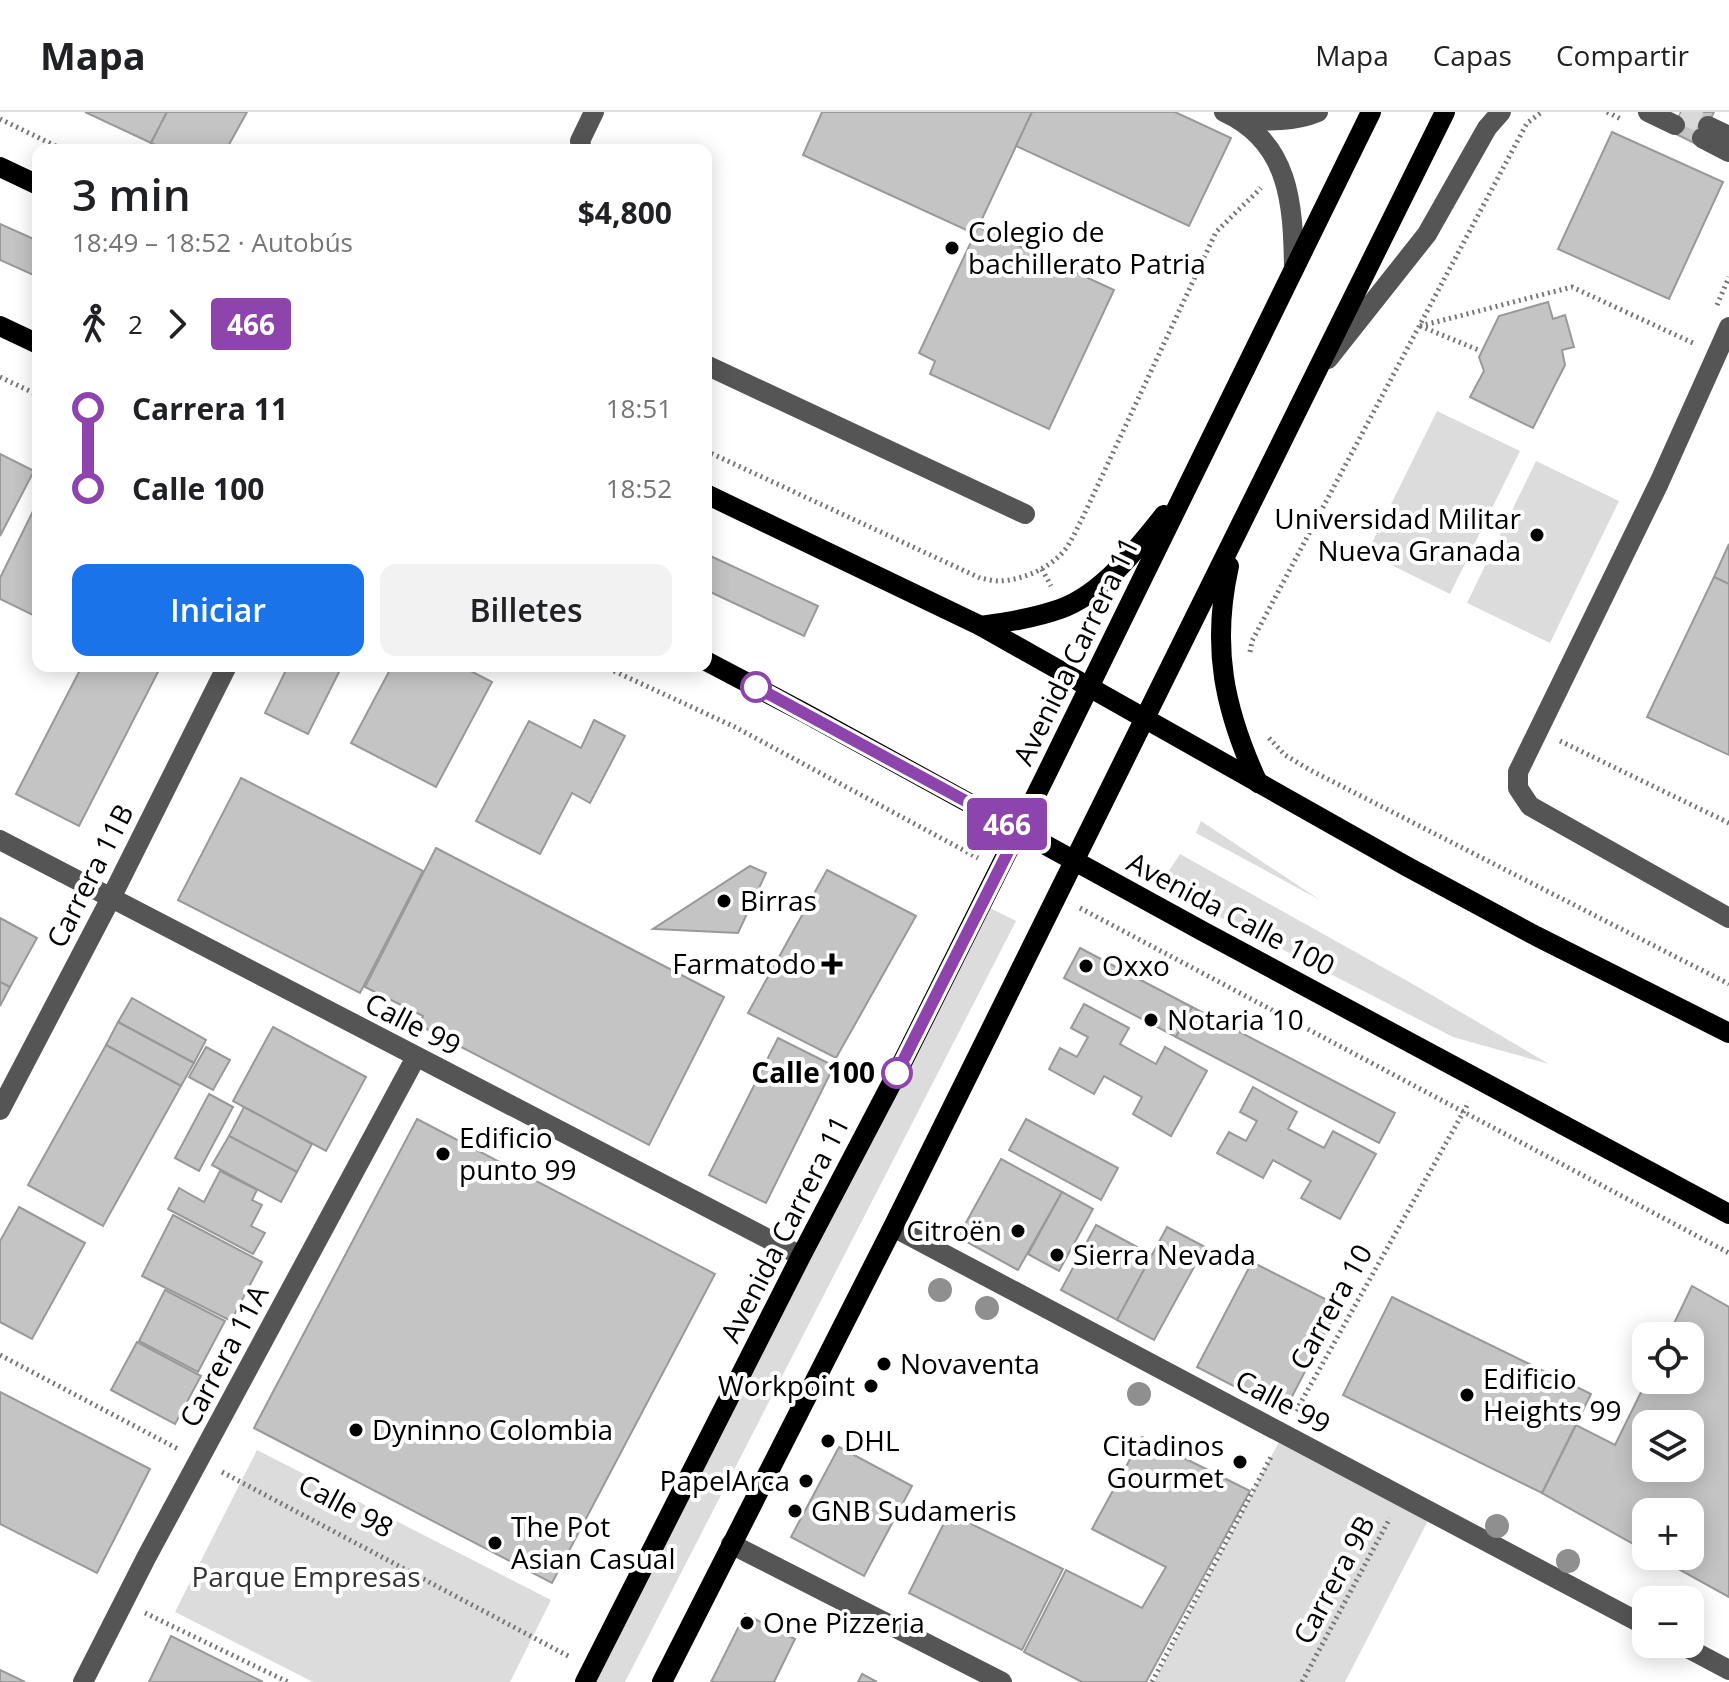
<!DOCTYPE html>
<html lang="es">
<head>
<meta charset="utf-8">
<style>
	body { margin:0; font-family:"Open Sans",sans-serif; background:#f2f2f2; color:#202124; height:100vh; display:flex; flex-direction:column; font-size:30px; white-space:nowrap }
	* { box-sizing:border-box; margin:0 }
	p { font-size:26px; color:#757577 }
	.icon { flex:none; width:44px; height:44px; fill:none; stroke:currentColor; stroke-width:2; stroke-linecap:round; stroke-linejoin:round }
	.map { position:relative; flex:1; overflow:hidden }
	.drawer { position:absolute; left:32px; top:32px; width:680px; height:528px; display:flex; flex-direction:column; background:#fff; border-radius:16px; box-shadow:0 4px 20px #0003 }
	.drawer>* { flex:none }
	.badge { padding:0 16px; border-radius:6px; font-size:28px; line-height:52px }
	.fabs { position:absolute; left:1632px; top:1210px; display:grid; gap:16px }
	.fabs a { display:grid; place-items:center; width:72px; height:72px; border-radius:16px; background:#fff; box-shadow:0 4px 20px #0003; font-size:40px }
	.map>.badge { position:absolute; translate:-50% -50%; box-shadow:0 0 0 4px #fff }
	.legs { display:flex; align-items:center; gap:12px; height:88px; padding:0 40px; font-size:26px }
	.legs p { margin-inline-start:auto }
	.headline { display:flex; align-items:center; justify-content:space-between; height:136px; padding:0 40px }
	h1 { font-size:44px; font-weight:600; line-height:60px }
	.cta { display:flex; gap:16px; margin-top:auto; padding:16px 40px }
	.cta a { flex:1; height:92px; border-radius:16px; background:#1a73e8; color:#fff; font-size:32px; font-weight:600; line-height:92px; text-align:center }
	.cta a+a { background:#f2f2f2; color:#202124 }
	ul { padding:0 40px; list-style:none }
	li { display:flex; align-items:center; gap:28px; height:80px; font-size:30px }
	li i { display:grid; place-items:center; width:12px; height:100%; margin:0 10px; background:currentColor }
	li i::after { content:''; width:20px; height:20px; margin:-10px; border:6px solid; border-radius:50%; background:#fff }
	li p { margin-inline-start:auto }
	li:first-child i { background:linear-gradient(#0000 50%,currentColor 0) }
	li:last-child i { background:linear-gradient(currentColor 50%,#0000 0) }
	header { display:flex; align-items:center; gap:48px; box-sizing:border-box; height:112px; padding:0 40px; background:#fff; border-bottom:2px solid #e0e0e0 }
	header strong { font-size:38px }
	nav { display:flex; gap:44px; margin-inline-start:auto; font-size:28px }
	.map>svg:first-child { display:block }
</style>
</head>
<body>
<header>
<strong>Mapa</strong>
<nav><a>Mapa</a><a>Capas</a><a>Compartir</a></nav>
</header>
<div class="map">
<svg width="1729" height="1570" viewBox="0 0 1729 1570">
	<rect width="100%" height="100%" fill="#fff"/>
	<g fill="#dcdcdc">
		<path d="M1437,299L1520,339L1450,482L1367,441Z"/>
		<path d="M1536,349L1619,389L1550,531L1467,491Z"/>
		<path d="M1201,709L1320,788L1196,721Z"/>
		<path d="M1180,742L1418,875L1549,952L1453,925L1159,774Z"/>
		<path d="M990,796L1016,809L625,1570H593Z"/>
		<path d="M1283,1322L1435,1395L1345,1570H1154Z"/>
		<path d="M257,1338L551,1488L510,1570H313L175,1500Z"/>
	</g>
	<g fill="#c4c4c4" stroke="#999" stroke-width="2" fill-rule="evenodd">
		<path d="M85,0H167L151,31Z"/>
		<path d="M167,0H247L226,38L207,36L206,38H166L151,31Z"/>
		<path d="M822,0H1032L975,122L803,43Z"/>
		<path d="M1032,0H1175L1231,26L1189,114L1016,34Z"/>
		<path d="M1681,0H1714L1698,33L1672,20Z"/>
		<path d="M1612,20L1723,70L1669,187L1558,137Z"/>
		<path d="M0,112L38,129V165L0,148Z"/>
		<path d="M978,115L1114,178L1049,317L930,262L935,249L919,241Z"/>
		<path d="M1548,190L1553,207L1565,203L1574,235L1562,238L1565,253L1533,316L1470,285L1484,259L1479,245L1499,204Z"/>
		<path d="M0,342L34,359L0,424Z"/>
		<path d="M38,389V503L37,505L0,487V466Z"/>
		<path d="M1729,432V472L1714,465Z"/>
		<path d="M706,442L818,494L804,524L706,478Z"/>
		<path d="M1714,465L1729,472V643L1647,605Z"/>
		<path d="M82,554H161L79,714L16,682Z"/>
		<path d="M288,554H342L308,622L265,601Z"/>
		<path d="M392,554H461L492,570L436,675L351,631Z"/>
		<path d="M594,608L625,624L590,691L572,681L540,742L476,709L529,609L581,636Z"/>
		<path d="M241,666L423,759L360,881L178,788Z"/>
		<path d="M436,736L724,885L649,1033L419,913L423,904L365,875Z"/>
		<path d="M750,754L766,761L738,821L653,817Z"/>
		<path d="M827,758L916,804L836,946L748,901Z"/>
		<path d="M0,806L37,826L10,875L0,870Z"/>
		<path d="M1080,836L1192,895L1176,925L1064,866Z"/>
		<path d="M0,870L10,875L0,894Z"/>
		<path d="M132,886L206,928L194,951L118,910Z"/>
		<path d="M1084,892L1129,916L1120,932L1156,952L1165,935L1207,959L1171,1024L1133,1002L1142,985L1104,964L1094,982L1049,957L1060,936L1077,945L1088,925L1071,916Z"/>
		<path d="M1192,895L1395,1001L1379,1031L1176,925Z"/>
		<path d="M118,910L194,951L181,974L106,933Z"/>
		<path d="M273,915L366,965L326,1039L233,989Z"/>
		<path d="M778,926L834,954L766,1091L709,1063Z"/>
		<path d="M106,933L181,974L103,1114L28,1073Z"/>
		<path d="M206,935L230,948L213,978L189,965Z"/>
		<path d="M1253,975L1297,1000L1288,1017L1324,1036L1333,1019L1376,1042L1340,1107L1301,1086L1311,1069L1273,1048L1263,1066L1217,1041L1229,1020L1246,1029L1257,1009L1240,1000Z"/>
		<path d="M209,982L233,995L199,1059L175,1046Z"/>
		<path d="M244,995L312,1032L297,1060L229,1024Z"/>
		<path d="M417,1007L715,1162L552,1471L254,1316Z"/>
		<path d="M1026,1007L1118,1056L1101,1088L1009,1038Z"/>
		<path d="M229,1024L297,1060L281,1090L212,1053Z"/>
		<path d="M1001,1047L1062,1080L1018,1158L958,1125Z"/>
		<path d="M220,1059L257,1078L252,1088L262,1093L251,1114L265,1121L253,1142L168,1097L179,1076L204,1090Z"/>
		<path d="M1062,1080L1093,1097L1059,1159L1028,1142Z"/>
		<path d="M19,1095L85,1131L32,1227L0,1210V1129Z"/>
		<path d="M173,1103L262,1150L231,1209L142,1164Z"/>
		<path d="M1096,1113L1152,1143L1117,1208L1061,1178Z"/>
		<path d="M1167,1115L1205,1135L1154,1228L1117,1208Z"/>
		<path d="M1252,1150L1339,1194L1284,1300L1197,1255Z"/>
		<path d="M1692,1174L1729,1195V1485L1655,1444H1690V1400H1646V1439L1542,1381L1576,1313L1615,1333L1647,1268H1690V1224H1668ZM1646,1312H1690V1356H1646Z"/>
		<path d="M165,1178L225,1209L198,1260L139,1229Z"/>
		<path d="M1392,1185L1591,1282L1542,1381L1343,1283Z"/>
		<path d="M137,1230L201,1264L175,1312L111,1278Z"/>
		<path d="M0,1280L150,1357L97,1461L0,1412Z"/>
		<path d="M1142,1325L1250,1379L1146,1570H1082L1024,1540L1066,1458L1142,1496L1166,1455L1092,1417Z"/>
		<path d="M839,1335L912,1374L864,1464L791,1425Z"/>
		<path d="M949,1401L1063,1457L1022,1538L909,1481Z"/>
		<path d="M745,1502L795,1527L774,1570H711Z"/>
		<path d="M171,1524L263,1570H149Z"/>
		<path d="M0,1558L25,1570H0Z"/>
		<path d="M862,1562L877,1570H858Z"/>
	</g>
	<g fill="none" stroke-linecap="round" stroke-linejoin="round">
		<path stroke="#d9d9d9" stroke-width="20" stroke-dasharray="20 10" stroke-linecap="butt" d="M1681,1L1708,14"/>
		<g stroke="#777" stroke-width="5" stroke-dasharray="2 4" stroke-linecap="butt">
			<path d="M1607,0L1623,8"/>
			<path d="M0,7L64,38"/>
			<path d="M1717,193L1729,165"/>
			<path d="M1420,214L1572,175L1693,231"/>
			<path d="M1420,214L1481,239"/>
			<path d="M0,265L38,283"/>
			<path d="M706,339L980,466C986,467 993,469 999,469C1024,468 1053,455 1067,435C1073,426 1077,416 1082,407L1216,120L1261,76"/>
			<path d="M1042,457L1051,474"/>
			<path d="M1250,540L1252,529L1527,11L1542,0"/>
			<path d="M603,554L735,615L978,746"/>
			<path d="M1269,626L1285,643L1310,658L1729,872"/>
			<path d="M1560,629L1729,711"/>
			<path d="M1080,796L1729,1141"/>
			<path d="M0,1243L178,1337"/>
			<path d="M1296,1299L1469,990"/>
			<path d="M222,1360L570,1545"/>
			<path d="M145,1501L288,1570"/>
			<path d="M1152,1570L1272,1343"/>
			<path d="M1302,1570L1390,1406"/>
		</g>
		<g stroke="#555" stroke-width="20">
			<path d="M1224,0C1290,30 1293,92 1294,156"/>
			<path d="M1648,0L1675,13"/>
			<path d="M1242,8C1268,9 1294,10 1318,0"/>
			<path d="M1708,14L1729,24"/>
			<path d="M1702,26L1729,40"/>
			<path d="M582,38L580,29L594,0"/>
			<path d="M1729,215L1659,371L1518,660V676L1530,694L1729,806"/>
			<path d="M1328,247L1427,122L1487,16L1501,0"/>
			<path d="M706,253L1025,402"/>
			<path d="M0,728L801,1144"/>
			<path d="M0,998L111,786L227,554"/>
			<path d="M893,1115L1646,1514"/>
			<path d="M731,1432L1002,1570"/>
			<path d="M1680,1532L1729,1558"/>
			<path d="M83,1570L146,1446L416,945"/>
		</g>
		<g stroke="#000" stroke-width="20">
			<path d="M0,55L38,73"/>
			<path d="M0,214L38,232"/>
			<path d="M706,382L981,514L1406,754L1536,824L1729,921"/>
			<path d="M1229,454C1211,535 1224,597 1258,671"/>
			<path d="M981,514C1008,510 1034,506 1060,497C1101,483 1138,436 1164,403"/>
			<path d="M706,549L805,601L1206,821L1729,1102"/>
			<path d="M585,1570L801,1144L897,961L1045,665L1371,0"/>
			<path d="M662,1570L893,1115L1445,0"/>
		</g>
	</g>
	<g fill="#8f8f8f">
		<circle cx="940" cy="1178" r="12"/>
		<circle cx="987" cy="1196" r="12"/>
		<circle cx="1139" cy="1282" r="12"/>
		<circle cx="1497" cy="1414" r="12"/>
		<circle cx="1568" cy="1449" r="12"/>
	</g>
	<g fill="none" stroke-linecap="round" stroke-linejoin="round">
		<defs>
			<path id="line-1" d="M756,575L1019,718L897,961"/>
		</defs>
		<use href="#line-1" stroke="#fff" stroke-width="18"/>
		<use href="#line-1" stroke="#8e44ad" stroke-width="12"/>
	</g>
	<g fill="#000" stroke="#fff" stroke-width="3">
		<circle cx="952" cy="136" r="8"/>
		<circle cx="1537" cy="423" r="8"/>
		<circle cx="724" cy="789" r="8"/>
		<path d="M828 840h8v8h8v8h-8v8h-8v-8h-8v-8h8z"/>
		<circle cx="1086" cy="854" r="8"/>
		<circle cx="1151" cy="908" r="8"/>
		<circle cx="443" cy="1042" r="8"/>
		<circle cx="1018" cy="1119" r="8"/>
		<circle cx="1057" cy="1143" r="8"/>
		<circle cx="884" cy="1252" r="8"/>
		<circle cx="871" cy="1274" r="8"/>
		<circle cx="1467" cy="1283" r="8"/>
		<circle cx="356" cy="1318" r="8"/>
		<circle cx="828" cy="1329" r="8"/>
		<circle cx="1240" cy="1350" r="8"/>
		<circle cx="806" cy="1369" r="8"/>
		<circle cx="795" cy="1399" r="8"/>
		<circle cx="495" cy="1431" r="8"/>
		<circle cx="747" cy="1511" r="8"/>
	</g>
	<g fill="#fff" stroke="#8e44ad" stroke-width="4">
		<circle cx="756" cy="575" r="14"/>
		<circle cx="897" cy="961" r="14"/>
	</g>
	<g text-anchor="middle" stroke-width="8" stroke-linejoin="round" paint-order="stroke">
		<g font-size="28" fill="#000" stroke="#fff" text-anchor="start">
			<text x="968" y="130">Colegio de<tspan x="968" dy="32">bachillerato Patria</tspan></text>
			<text x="1521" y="417" text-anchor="end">Universidad Militar<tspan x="1521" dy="32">Nueva Granada</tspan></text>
			<text x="740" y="799">Birras</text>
			<text x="816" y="862" text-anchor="end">Farmatodo</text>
			<text x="1102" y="864">Oxxo</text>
			<text x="1167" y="918">Notaria 10</text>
			<text x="459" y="1036">Edificio<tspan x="459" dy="32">punto 99</tspan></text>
			<text x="1002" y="1129" text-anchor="end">Citroën</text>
			<text x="1073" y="1153">Sierra Nevada</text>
			<text x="900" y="1262">Novaventa</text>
			<text x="1483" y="1277">Edificio<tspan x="1483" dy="32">Heights 99</tspan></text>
			<text x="855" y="1284" text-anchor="end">Workpoint</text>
			<text x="372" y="1328">Dyninno Colombia</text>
			<text x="844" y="1339">DHL</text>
			<text x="1224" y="1344" text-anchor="end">Citadinos<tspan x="1224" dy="32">Gourmet</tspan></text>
			<text x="790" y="1379" text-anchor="end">PapelArca</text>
			<text x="811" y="1409">GNB Sudameris</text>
			<text x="511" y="1425">The Pot<tspan x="511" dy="32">Asian Casual</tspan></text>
			<text x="763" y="1521">One Pizzeria</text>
		</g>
		<g font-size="28" fill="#000" stroke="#fff">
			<text transform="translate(1076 539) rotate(-64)" y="10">Avenida Carrera 11</text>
			<text transform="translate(90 764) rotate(-63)" y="10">Carrera 11B</text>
			<text transform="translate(1231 802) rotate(28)" y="10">Avenida Calle 100</text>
			<text transform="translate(413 912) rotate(27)" y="10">Calle 99</text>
			<text transform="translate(785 1117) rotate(-63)" y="10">Avenida Carrera 11</text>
			<text transform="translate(1331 1195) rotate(-61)" y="10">Carrera 10</text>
			<text transform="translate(224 1244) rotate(-62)" y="10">Carrera 11A</text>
			<text transform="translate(1283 1290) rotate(28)" y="10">Calle 99</text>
			<text transform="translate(346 1394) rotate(28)" y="10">Calle 98</text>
			<text transform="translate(1334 1468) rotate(-62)" y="10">Carrera 9B</text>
		</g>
		<g font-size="28" font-weight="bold" fill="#000" stroke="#fff" text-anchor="end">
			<text x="875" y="971">Calle 100</text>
		</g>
		<g font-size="28" fill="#333" stroke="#fff">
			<text x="306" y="1475">Parque Empresas</text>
		</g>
	</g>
</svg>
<div class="fabs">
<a><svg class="icon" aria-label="locate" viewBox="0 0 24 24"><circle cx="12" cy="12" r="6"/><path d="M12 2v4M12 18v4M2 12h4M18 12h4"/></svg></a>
<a><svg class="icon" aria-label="layers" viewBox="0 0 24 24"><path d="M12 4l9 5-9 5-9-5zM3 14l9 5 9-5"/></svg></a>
<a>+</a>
<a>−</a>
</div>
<b class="badge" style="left:1007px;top:712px;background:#8e44ad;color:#fff">466</b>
<section class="drawer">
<div class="headline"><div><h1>3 min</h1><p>18:49 – 18:52 · Autobús</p></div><b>$4,800</b></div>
<div class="legs"><svg class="icon" aria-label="walk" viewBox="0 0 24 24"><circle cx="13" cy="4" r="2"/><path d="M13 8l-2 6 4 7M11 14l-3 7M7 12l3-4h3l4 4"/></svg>2<svg class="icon" aria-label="forward" viewBox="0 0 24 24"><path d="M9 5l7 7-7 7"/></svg><b class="badge" style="background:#8e44ad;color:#fff">466</b></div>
<ul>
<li><i style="color:#8e44ad"></i><b>Carrera 11</b><p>18:51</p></li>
<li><i style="color:#8e44ad"></i><b>Calle 100</b><p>18:52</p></li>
</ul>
<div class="cta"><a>Iniciar</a><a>Billetes</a></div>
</section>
</div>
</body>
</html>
